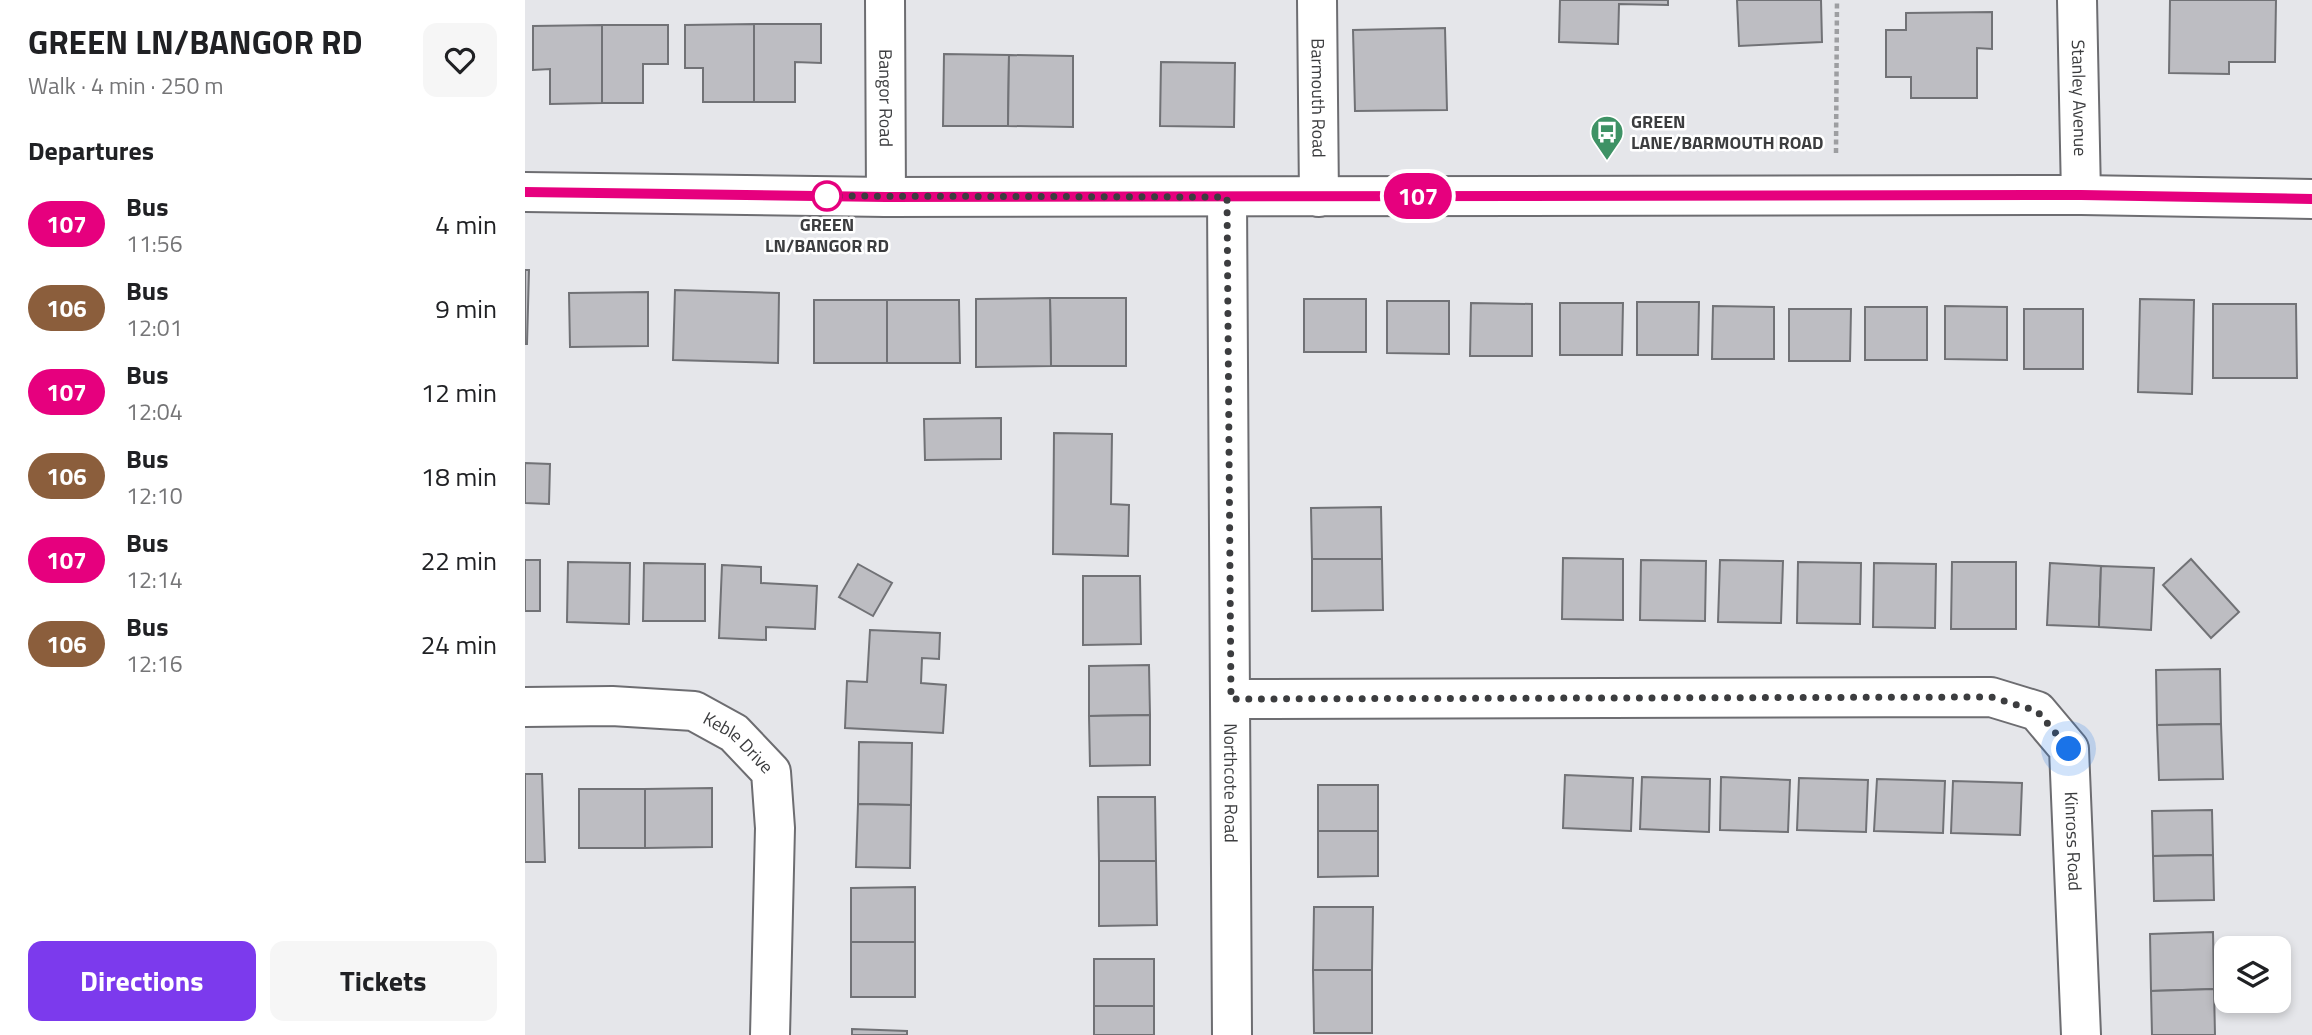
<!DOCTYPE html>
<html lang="en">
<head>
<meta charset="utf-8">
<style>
	body { margin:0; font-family:"Titillium Web",sans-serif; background:#f6f6f6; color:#202124; height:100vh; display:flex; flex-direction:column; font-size:26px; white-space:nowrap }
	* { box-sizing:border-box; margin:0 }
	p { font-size:23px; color:#757577 }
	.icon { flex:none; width:38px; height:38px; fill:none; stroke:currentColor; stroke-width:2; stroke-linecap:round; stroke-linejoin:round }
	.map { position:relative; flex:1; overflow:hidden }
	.details { display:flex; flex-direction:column; background:#fff; width:525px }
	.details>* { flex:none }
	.badge { padding:0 14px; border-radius:23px; font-size:24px; line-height:46px }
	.fabs { position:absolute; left:1689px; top:936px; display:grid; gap:14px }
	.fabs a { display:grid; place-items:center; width:77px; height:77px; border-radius:14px; background:#fff; box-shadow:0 4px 10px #0003; font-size:35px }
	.you { position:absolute; width:35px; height:35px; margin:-18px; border:5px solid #fff; border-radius:50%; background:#1a73e8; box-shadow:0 0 0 10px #1a73e833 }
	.map>.badge { position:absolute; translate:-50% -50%; box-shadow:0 0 0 4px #fff }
	h2 { padding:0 28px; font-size:26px; line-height:63px }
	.round { display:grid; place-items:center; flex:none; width:74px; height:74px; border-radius:14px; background:#f6f6f6 }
	.overview { display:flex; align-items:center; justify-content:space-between; height:119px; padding:0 28px }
	h1 { font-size:33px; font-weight:700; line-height:52px }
	.primary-button { display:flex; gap:14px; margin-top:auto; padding:14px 28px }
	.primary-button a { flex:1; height:80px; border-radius:14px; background:#7c3aed; color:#fff; font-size:28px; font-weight:700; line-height:80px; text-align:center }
	.primary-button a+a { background:#f6f6f6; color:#202124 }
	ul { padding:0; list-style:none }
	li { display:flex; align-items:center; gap:21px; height:84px; padding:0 28px }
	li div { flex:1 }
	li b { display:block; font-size:26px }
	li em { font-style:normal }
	li .badge { min-width:77px; font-weight:700; text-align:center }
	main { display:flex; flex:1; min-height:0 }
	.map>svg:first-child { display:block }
</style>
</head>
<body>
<main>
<section class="details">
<div class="overview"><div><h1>GREEN LN/BANGOR RD</h1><p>Walk · 4 min · 250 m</p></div><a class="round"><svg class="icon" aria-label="heart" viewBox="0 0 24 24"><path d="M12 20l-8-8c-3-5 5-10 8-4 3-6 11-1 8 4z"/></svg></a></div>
<h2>Departures</h2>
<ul>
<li><span class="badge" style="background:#e6007e;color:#fff">107</span><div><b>Bus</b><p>11:56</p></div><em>4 min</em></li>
<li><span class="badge" style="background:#8b5e3c;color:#fff">106</span><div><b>Bus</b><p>12:01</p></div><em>9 min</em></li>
<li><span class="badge" style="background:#e6007e;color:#fff">107</span><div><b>Bus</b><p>12:04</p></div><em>12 min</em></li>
<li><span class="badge" style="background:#8b5e3c;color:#fff">106</span><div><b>Bus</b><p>12:10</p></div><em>18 min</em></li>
<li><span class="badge" style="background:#e6007e;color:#fff">107</span><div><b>Bus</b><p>12:14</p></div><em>22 min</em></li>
<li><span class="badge" style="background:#8b5e3c;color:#fff">106</span><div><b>Bus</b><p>12:16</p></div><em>24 min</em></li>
</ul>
<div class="primary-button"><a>Directions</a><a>Tickets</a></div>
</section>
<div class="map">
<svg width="1787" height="1035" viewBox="0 0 1787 1035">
	<rect width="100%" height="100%" fill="#e5e6ea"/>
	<g fill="#bdbdc2" stroke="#717276" stroke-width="2">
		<path d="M1035,0H1143V5L1094,4L1093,44L1034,42Z"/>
		<path d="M1212,0H1296L1297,42L1214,46Z"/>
		<path d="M1645,0H1751L1750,62H1704V74L1644,73Z"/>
		<path d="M1467,12V49L1452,48V98H1386V77H1361V30H1381V13Z"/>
		<path d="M229,24V102H178V68H160V25Z"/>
		<path d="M229,24H296V63L270,62V102H229Z"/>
		<path d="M77,25V103L25,104V69L8,70V26Z"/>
		<path d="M77,25H143V64H118V103H77Z"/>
		<path d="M920,28L922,110L830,111L828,30Z"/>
		<path d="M419,54L484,55L483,126H418Z"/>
		<path d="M484,55L548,56V127L483,126Z"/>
		<path d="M636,62L710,63L709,127L635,126Z"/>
		<path d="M0,270H4L2,344H0Z"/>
		<path d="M150,290L254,293L253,363L148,360Z"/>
		<path d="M123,292V346L45,347L44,293Z"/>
		<path d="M525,298H601V366H526Z"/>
		<path d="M525,298L526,366L451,367V299Z"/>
		<rect x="779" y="299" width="62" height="53"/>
		<path d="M1615,299L1669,300L1667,394L1613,392Z"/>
		<rect x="289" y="300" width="73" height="63"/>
		<path d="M362,300H434L435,363H362Z"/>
		<path d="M862,301H924V354L862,353Z"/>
		<path d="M1112,302H1174L1173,355H1112Z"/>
		<path d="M946,303L1007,304V356H945Z"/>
		<path d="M1035,303H1098L1097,355H1035Z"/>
		<path d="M1688,304H1771L1772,378H1688Z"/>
		<path d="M1188,306L1249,307V359H1187Z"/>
		<path d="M1420,306L1482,307V360L1420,359Z"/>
		<rect x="1340" y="307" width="62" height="53"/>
		<path d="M1264,309H1326L1325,361H1264Z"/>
		<rect x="1499" y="309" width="59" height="60"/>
		<path d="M476,418V459L400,460L399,419Z"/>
		<path d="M529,433L587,434L586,504L604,505L603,556L528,554Z"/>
		<path d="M0,463L25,464L24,504L0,503Z"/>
		<path d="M856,507L857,559H787L786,508Z"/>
		<path d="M1038,558L1098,559V620L1037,619Z"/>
		<path d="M787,559H857L858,610L787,611Z"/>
		<path d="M1666,559L1714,612L1686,638L1638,585Z"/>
		<rect x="0" y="560" width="15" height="51"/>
		<path d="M1116,560L1181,561L1180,621L1115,620Z"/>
		<path d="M1195,560L1258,561L1256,623L1193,622Z"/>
		<path d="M43,562L105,563L104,624L42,622Z"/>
		<path d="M1273,562L1336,563L1335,624L1272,623Z"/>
		<path d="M1427,562H1491V629H1426Z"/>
		<path d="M119,563L180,564V621H118Z"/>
		<path d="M1349,563L1411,564L1410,628L1348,627Z"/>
		<path d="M1525,563L1576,566L1574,627L1522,625Z"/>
		<path d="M333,564L367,583L348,616L314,597Z"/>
		<path d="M197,565L236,567V583L292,586L290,629L241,627V640L194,638Z"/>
		<path d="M1576,566L1629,568L1626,630L1574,627Z"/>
		<path d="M558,576H615L616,644L558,645Z"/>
		<path d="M345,630L415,633L414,659L397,658L396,683L421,685L418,733L320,728L322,681L342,682Z"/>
		<path d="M624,665L625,715L564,716V666Z"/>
		<path d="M1695,669L1696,724L1632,725L1631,670Z"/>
		<path d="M625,715V765L565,766L564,716Z"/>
		<path d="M1696,724L1698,779L1634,780L1632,725Z"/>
		<path d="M334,742L387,743L386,805L333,804Z"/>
		<path d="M0,774H17L20,862H0Z"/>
		<path d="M1040,775L1108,778L1106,831L1038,828Z"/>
		<path d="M1117,777L1185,779L1184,832L1115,829Z"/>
		<path d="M1196,777L1265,780L1263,832L1195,830Z"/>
		<path d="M1274,778L1343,780L1341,832L1272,830Z"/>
		<path d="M1352,779L1420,781L1418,833L1349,831Z"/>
		<path d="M1428,781L1497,783L1495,835L1426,833Z"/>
		<rect x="793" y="785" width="60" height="46"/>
		<path d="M187,788V847L120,848V789Z"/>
		<rect x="54" y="789" width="66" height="59"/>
		<path d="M573,797H630L631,861H574Z"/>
		<path d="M333,804L386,805L385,868L331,867Z"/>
		<path d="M1687,810L1688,855L1628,856L1627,811Z"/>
		<path d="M793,831H853V876L793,877Z"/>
		<path d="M1688,855L1689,900L1629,901L1628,856Z"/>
		<path d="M574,861H631L632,925L574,926Z"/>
		<path d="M390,887V942H326V888Z"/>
		<path d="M789,907H848L847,970H788Z"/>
		<path d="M1688,932L1689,989L1626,991L1625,934Z"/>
		<rect x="326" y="942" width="64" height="55"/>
		<rect x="569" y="959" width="60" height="47"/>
		<path d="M788,970H847V1033H789Z"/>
		<path d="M1689,989L1690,1035H1627L1626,991Z"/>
		<rect x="569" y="1006" width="60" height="29"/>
		<path d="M327,1029L382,1031V1035H327Z"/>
	</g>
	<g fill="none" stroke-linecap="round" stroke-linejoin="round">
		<defs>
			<g id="minor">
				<path id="s1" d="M360,0L361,197"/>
				<path id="s2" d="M792,0L794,197"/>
				<path id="s3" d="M1552,0L1556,195"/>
				<path d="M0,192L361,197L1556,195L1787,199"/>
				<path id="s4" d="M702,197L707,1035"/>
				<path id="s5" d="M706,699L1466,697L1512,711L1544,749L1556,1035"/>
				<path id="s6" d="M0,707L87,706L169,711L209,733L246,772L250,828L245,1035"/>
			</g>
		</defs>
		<use href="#minor" stroke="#6d6d71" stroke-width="42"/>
		<path stroke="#9d9ea1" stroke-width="4.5" stroke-dasharray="5 3.5" stroke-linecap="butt" d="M1311,153L1312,0"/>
		<use href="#minor" stroke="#fff" stroke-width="38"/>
	</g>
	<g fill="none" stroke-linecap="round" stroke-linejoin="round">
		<defs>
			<path id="line" d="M0,192L361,197L1556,195L1787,199"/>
		</defs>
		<use href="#line" stroke="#fff" stroke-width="16"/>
		<use href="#line" stroke="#e6007e" stroke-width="10"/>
		<path stroke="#3c3d3f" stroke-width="7" stroke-dasharray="0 12.6" d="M302,196L702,197L706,699L1466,697L1512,711L1544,749"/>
	</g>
	<defs>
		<symbol id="bus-pin" viewBox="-11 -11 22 30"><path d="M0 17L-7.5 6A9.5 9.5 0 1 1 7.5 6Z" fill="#3e9265" stroke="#fff"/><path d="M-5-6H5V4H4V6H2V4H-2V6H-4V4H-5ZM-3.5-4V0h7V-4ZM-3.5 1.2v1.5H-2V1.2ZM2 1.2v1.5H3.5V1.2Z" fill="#fff"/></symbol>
	</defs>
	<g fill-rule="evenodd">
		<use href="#bus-pin" x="1063" y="113" width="38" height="52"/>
	</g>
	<circle fill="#fff" stroke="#e6007e" stroke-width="3.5" cx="302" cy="196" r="14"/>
	<g text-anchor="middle" stroke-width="5" stroke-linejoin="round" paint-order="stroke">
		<g font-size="18" fill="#3c3d3f" stroke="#fff">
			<text dy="6" stroke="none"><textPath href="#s1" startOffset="98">Bangor Road</textPath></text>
			<text dy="6" stroke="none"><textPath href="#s2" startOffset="98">Barmouth Road</textPath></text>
			<text dy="6" stroke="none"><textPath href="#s3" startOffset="98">Stanley Avenue</textPath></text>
			<text dy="6" stroke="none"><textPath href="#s6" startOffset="224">Keble Drive</textPath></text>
			<text dy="6" stroke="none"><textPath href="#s4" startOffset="586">Northcote Road</textPath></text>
			<text dy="6" stroke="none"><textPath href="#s5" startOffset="950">Kinross Road</textPath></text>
		</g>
		<g font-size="18" font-weight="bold" fill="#3c3d3f" stroke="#fff" text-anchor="start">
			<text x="1106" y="128">GREEN<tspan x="1106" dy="21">LANE/BARMOUTH ROAD</tspan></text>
		</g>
		<g font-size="18" font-weight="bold" fill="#3c3d3f" stroke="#fff">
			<text x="302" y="231">GREEN<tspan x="302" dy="21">LN/BANGOR RD</tspan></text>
		</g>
	</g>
</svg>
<div class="fabs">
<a><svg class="icon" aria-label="layers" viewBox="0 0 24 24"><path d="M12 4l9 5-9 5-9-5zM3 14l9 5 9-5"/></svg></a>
</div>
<div class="you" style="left:1544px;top:749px"></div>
<b class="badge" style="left:893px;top:196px;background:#e6007e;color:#fff">107</b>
</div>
</main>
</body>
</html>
